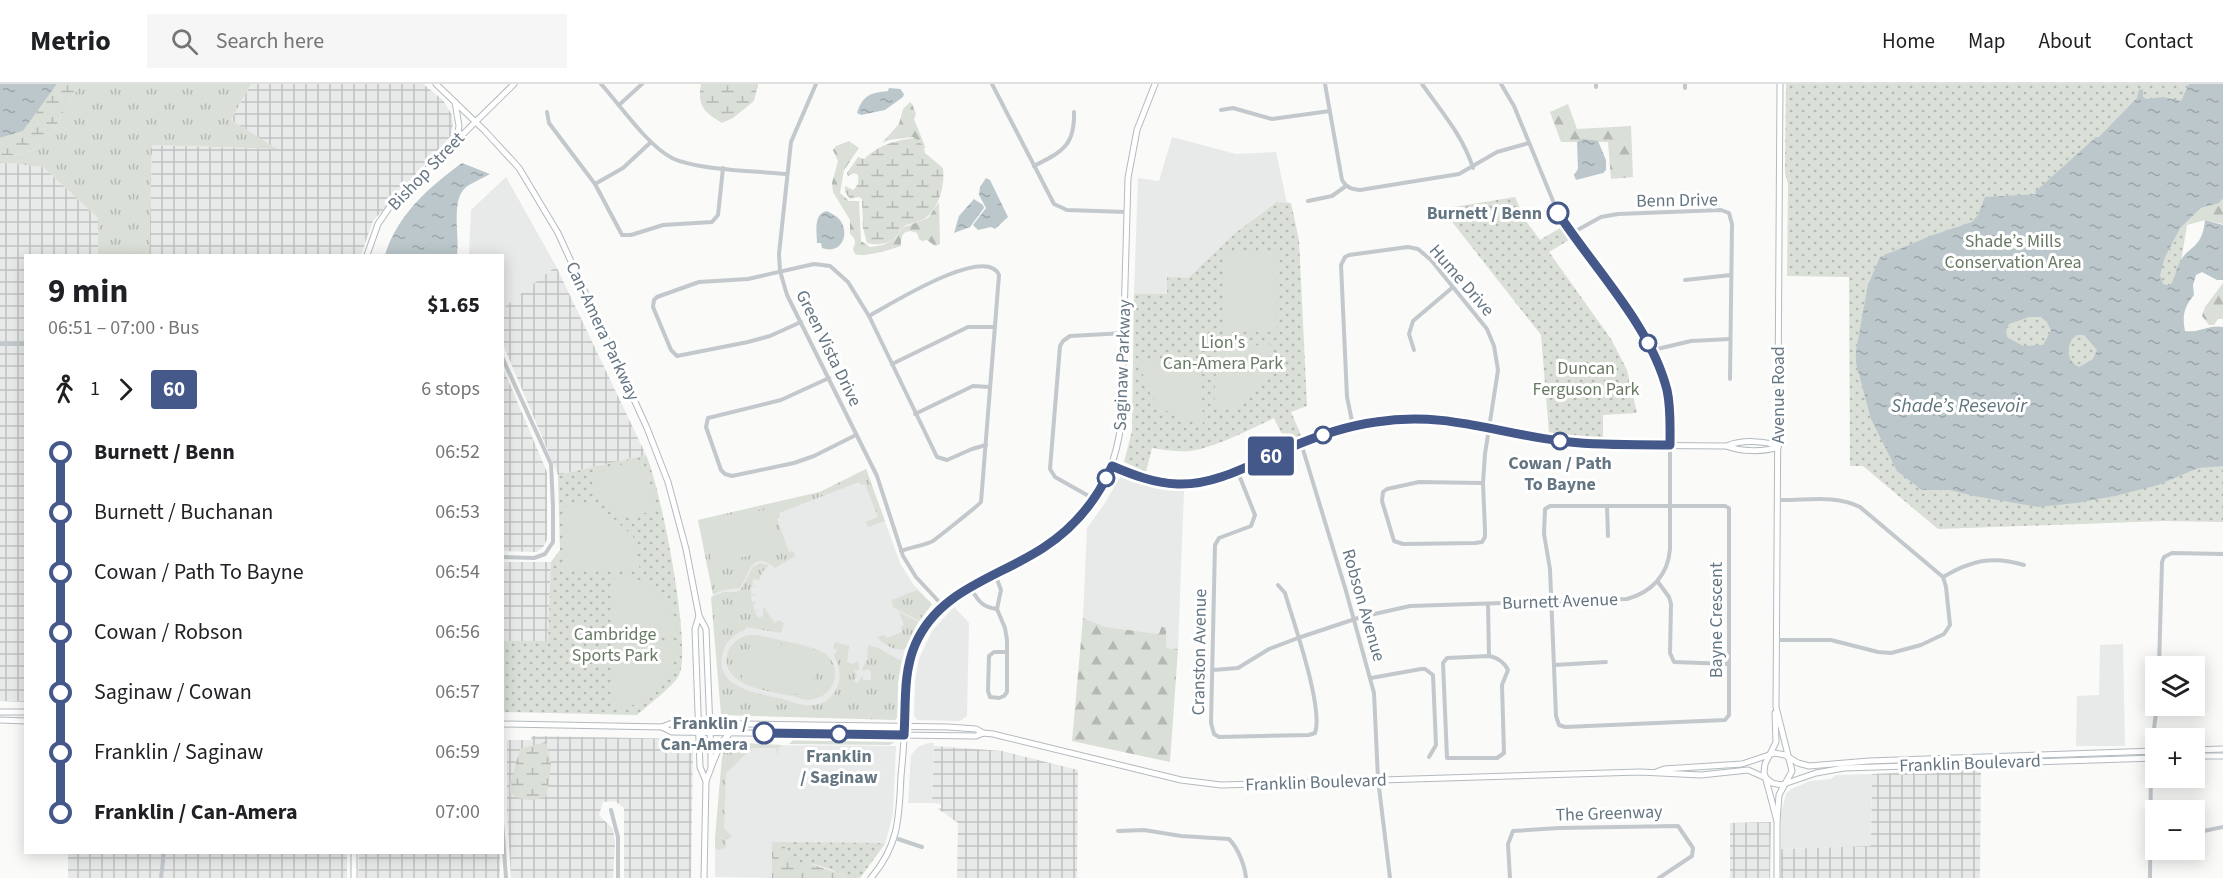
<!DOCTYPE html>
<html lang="en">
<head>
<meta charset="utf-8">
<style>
	body { margin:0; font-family:"Source Sans 3",sans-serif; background:#f6f6f6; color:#202124; height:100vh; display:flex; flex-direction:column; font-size:22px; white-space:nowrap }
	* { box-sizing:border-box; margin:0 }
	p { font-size:20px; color:#757577 }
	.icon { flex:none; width:33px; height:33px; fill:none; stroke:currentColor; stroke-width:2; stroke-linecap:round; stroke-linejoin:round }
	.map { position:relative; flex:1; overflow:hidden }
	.panel { position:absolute; left:24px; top:170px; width:480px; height:600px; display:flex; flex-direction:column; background:#fff; border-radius:0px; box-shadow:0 3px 15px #0003 }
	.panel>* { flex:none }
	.badge { padding:0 12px; border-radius:4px; font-size:21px; line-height:39px }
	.buttons { position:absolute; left:2145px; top:572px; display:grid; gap:12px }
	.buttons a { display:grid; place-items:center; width:60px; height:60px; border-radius:0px; background:#fff; box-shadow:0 3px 15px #0003; font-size:30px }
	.map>.badge { position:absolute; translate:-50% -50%; box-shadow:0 0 0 3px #fff }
	.legs { display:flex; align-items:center; gap:9px; height:66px; padding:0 24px; font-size:20px }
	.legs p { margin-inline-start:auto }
	.headline { display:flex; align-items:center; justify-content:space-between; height:102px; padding:0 24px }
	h1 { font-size:33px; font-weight:700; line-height:45px }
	ul { padding:0 24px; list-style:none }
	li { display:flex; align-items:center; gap:21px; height:60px; font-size:22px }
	li i { display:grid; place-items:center; width:9px; height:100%; margin:0 8px; background:currentColor }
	li i::after { content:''; width:15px; height:15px; margin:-8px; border:4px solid; border-radius:50%; background:#fff }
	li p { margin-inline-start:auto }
	li:first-child i { background:linear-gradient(#0000 50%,currentColor 0) }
	li:last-child i { background:linear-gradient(currentColor 50%,#0000 0) }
	header { display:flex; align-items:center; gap:36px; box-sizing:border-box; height:84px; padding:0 30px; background:#fff; border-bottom:2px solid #e0e0e0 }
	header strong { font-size:28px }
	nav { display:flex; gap:33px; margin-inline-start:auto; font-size:21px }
	.search { width:420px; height:54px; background:#f6f6f6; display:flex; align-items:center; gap:15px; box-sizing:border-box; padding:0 21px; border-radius:0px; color:#757577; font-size:22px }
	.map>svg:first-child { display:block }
</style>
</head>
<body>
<header>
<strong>Metrio</strong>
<div class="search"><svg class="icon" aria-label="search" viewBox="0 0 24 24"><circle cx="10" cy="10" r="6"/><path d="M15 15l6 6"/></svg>Search here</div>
<nav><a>Home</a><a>Map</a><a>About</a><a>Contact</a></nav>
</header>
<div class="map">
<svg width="2223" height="794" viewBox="0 0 2223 794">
	<defs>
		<pattern id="industrial-grid" width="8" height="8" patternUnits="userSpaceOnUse" patternTransform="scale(1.5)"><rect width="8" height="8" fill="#e8e9e9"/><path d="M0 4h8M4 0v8" fill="none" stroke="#c0c1c2"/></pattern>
		<pattern id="grass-tufts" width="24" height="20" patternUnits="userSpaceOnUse" patternTransform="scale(1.5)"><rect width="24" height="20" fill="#dadfd7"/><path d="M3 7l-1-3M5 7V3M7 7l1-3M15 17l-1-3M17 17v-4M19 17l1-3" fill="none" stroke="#b4b9b4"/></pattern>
		<pattern id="forest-firs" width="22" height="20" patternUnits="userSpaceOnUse" patternTransform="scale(1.5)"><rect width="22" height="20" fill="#dadfd7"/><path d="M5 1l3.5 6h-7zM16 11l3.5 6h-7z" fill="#b4b9b4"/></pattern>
		<pattern id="wetland-marsh" width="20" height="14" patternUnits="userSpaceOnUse" patternTransform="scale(1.5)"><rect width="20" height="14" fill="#dadfd7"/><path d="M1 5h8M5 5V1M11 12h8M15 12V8" fill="none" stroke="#b4b9b4"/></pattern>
		<pattern id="park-dots" width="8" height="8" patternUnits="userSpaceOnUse" patternTransform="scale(1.5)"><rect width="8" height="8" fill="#dadfd7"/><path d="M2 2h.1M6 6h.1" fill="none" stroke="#b4b9b4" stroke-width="1.8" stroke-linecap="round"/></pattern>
		<pattern id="water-ripples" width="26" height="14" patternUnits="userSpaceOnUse" patternTransform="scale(1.5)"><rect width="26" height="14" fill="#bbc7cb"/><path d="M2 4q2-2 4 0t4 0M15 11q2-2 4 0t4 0" fill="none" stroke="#9ca6aa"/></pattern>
	</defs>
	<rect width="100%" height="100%" fill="#fafaf8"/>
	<g fill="#e8e9e9">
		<path d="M1172,53L1236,70L1276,68L1287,119L1275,118L1234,150L1188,194L1167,210H1134L1138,94L1159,97Z"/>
		<path d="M506,93L556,182L503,225L502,171H469L471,126Z"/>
		<path d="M866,385L900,479L913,500L932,520L913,546L905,564L898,598L897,634L895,636L858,633L757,631L720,595L713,512L698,436L820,408Z"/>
		<path d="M1120,393L1153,404L1184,407L1178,565L1166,564L1161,543L1159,550L1106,543L1083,534L1087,444L1105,419Z"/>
		<path d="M954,523L969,539L967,632L960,637L917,636L914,632L915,597L919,575L932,547Z"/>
		<path d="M2123,560L2125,662H2076L2077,612L2099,611L2100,561Z"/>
		<path d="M727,658L759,661L896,662L893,730L885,760L772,758V794L715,793V755L722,674Z"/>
		<path d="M928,659H934L932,719H908L911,671L918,663Z"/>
		<path d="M1872,690L1871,762L1781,765V729L1786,710L1791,705L1810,697L1831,695L1836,691Z"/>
	</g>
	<g fill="url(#industrial-grid)">
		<path d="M251,0H423L443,16L452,31L453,40L451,52L373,137L361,171H149L152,61L275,65L231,36Z"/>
		<path d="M0,78L43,83L98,134V171H26L25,618L0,617Z"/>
		<path d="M556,182L646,371L558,391L503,260L502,225Z"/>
		<path d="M503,284L547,388V456L543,463L537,468L503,467Z"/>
		<path d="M503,478H551L548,557H503Z"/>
		<path d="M532,652L689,655L693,663L691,794H624V724L615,717L603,718L599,731L613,745L615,759L613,794H511L507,729V656H531Z"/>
		<path d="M934,662L1002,667L1078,686L1077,794H957L958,739L937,724H941V720L932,719Z"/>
		<path d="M1981,685L1980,794H1781V765L1871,762L1872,690Z"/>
		<path d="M1771,738L1770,794H1730V739Z"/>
		<rect x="68" y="768" width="279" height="26"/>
		<path d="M359,768H500V794H358Z"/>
	</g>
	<g fill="url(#grass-tufts)">
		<path d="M82,0H251L231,36L277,65L152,61L149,171H98V134L43,83L0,78V71C57,74 52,34 82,0Z"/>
		<path d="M866,385L885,437L868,443L866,438L878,433L865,400L861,401L859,398L779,429L780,433L777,435L789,468L793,467L795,472L775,484C750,464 750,492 739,504L724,506L713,510L698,436L820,408Z"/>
		<path d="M760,479L769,481L763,487L759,496L753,495L752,502L757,503H751V510H757L751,512L752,518L757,517L753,521L755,527L760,526L755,528L758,534L763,532V522L774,538L776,539L778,536L784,539L781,549L746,543L745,546C734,550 726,557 723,568C713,603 755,609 779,614C790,617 803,623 815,621C840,616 846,588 833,570H835L837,566L833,564L835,558L849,562L847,578L852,580L858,577L859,586L854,587L857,591L854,597L848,596L868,601L858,598L863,591V596H871V587L868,585L863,587L862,585L867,576L868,561L878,564L901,577L898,598L897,634L895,636L721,631L711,513L724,508H737L741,505L753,483Z"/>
		<path d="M917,506L932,520L919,537L893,523L892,516Z"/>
		<path d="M899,528L918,538L905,565C895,568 883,560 877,553L884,551L886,554L902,548L901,543L904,541Z"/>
		<path d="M748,551H757C773,555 811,561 824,569C843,582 836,611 814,615C808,617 802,615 796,613C774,608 717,603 728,568C731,559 739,554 748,551Z"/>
		<path d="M810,653L890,655L895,658L889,661L789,660L794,655Z"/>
		<path d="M727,658L781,661V663H778L777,672L776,664H752L726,689L724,744L731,751V754L726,755V763L719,766L715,764V755L722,674Z"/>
	</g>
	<g fill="url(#forest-firs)">
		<path d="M910,18L912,20L916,30L914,35L926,65L913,53L889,56L882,59L899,40L903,25Z"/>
		<path d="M1568,20L1577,45L1631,42L1633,93L1611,95L1608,58H1561L1550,28Z"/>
		<path d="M849,57L859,64L844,86L840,109L849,117H859L861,157L870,163L883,161L896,154L902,144L928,134L939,118L940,160L935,162L927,156L922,157L919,155L917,149C905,144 900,150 901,162C892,165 863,174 855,170L853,165C856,158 856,155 850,150V136L833,108L832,99L838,77L833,66L836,62Z"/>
		<path d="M2223,114V140L2205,136L2187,141C2194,126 2204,123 2219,119Z"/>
		<path d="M2223,199V235H2218L2214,241H2209L2202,232L2205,223Z"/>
		<path d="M1083,534L1106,543L1159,550L1161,543H1166V564L1178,565L1170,678L1072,657Z"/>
	</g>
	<g fill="url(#wetland-marsh)">
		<path d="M57,0H82C52,34 57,74 0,71V54L23,47Z"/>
		<path d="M701,0H758L754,17L733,34L722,39C704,28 697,22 701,0Z"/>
		<path d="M914,54L923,61L925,69L943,84C945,100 940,120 928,132C921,139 909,138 902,144C901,144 898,151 897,152C889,160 877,162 867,159L863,144L862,115L859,113L850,115L845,108V102L853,106C858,102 859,98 858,91L854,89L848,92L847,89L858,73L864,75C879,61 893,57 914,54Z"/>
		<path d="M546,658L551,680L547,711C534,719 522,717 510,709V701L520,665Z"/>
		<path d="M772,758H784L787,769L805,778L844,791L845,794H772Z"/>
	</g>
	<g fill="url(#park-dots)">
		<path d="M1786,0H2223V114L2219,119C2204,123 2194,126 2187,141L2171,239L2185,247L2223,260V438L2163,437L1938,445L1863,382H1850L1849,193L1787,192L1788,100L1785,89Z"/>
		<path d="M1515,113L1526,137L1540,156L1560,144L1569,156L1549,168L1611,255L1627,286L1637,329L1603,331V354L1549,349L1541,251L1442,125Z"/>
		<path d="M1276,118L1291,119L1299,156L1307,322L1291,328L1301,351L1286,359L1274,334C1251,345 1214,364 1190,367C1177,368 1164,366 1152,364L1146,388L1124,378L1132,347L1134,210H1167V193L1188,194L1234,150Z"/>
		<path d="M646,371C660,400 694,570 678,593C671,604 648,621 637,631L503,628V557H548L551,478L560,466L558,391Z"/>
		<path d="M784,758L879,759L885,760L860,794H845L844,791C828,785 812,777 795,780L787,769Z"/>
	</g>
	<g fill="#dadfd7">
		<path d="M1224,167L1277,168L1276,248H1223Z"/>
		<path d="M1270,260C1270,270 1268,284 1264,293C1258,304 1241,321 1229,325C1225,326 1219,325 1214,325L1217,265Z"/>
		<path d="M1141,278H1201L1203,340C1166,334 1145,317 1141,278Z"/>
		<path d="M642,375L658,426L622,434L596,413L590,389Z"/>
		<path d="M598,421L633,452L640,486L572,487L566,484V422Z"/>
		<path d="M769,425L778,465L712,480L703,439Z"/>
		<path d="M614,490C655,495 672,512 678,553L616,555L613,549Z"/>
		<path d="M752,553L821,570L810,613L741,597Z"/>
		<path d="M617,560H678C674,584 663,612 637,620C630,622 621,622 614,623L613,565Z"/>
	</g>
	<g fill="url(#water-ripples)" fill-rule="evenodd">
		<path d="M0,0H57L23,47L0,54Z"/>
		<path d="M2189,0H2223V114L2219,119L2201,124L2180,144L2165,173L2160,191L2163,200L2170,202C2175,195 2175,188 2179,180C2187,161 2202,167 2205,136L2223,141V196H2217L2202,188L2196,191L2193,201L2194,211C2184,223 2182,232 2185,247C2199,249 2210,240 2223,243V382L2198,384L2158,401L2115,412L2076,419L2038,423L1974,412L1950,406H1922L1897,387L1871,335L1856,279V267L1868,201L1880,173L1933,151L1972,138L1978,131L1985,113L2037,110L2035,108L2096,53H2099L2137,14L2139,6L2143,5V13L2147,15L2163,13L2181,17ZM2029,233H2041L2047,238L2051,247L2043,261L2023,262L2007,253L2006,246L2009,240ZM2077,251H2084L2097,266L2093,275L2079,283C2067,277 2067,267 2071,256Z"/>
		<path d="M889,4L900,5L904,10L903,13L885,26L861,31L857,29C863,11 870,9 888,7Z"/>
		<path d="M1583,55L1598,57L1606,76V86L1603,89L1576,96L1574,91L1578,85L1577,58Z"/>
		<path d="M462,79L490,90C482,95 470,99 464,105C451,120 460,152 457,171H385C397,131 429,103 462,79Z"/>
		<path d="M986,94L990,96L1008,133L995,145L991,143L978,146L973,141L986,124L979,111L980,103Z"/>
		<path d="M974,115L983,121L984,124L970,143L954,149L959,132Z"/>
		<path d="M827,127C832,130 837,132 840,136C850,150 842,171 822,164L821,159H817C817,147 813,130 827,127Z"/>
	</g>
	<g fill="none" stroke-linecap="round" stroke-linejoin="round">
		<defs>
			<g id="secondary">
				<path d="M436,0L485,47L519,84L558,149L647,344L668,398L686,465L699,532L706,545L711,671V684L706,697L704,794"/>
				<path d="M455,18L459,42L457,55"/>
				<path d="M367,171L378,140L391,121L514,0"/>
				<path d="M1727,362C1740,356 1766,356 1778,363"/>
				<path d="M1112,382L1155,398L1179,400L1205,397L1237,386L1327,349L1353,342L1405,335L1454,336L1537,354L1594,361L1727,362C1740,368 1765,368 1778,363"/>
				<path d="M699,532L695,545L700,683L706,697"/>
				<path d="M0,628H26"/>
				<path d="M1775,629L1776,658L1765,680L1764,688L1777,737V794"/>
				<path d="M0,636L26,637"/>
				<path d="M502,640L662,643L672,639L948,643L976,645L983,649"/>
				<path d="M662,643L672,648L976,652L983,649L993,650L1181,696L1221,701L1640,688L1701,691L1748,686L1766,694L1772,699L1781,701L1816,689L1844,684L2156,674"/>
				<path d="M2194,666L2223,665"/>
				<path d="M2194,672H2223"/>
				<path d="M712,681L721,659L730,649"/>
				<path d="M1656,688L1664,685L1742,680L1775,669L1785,671L1798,679L1809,682L1869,677L2156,667"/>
				<path d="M1777,737L1779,711L1792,687L1776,623L1780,0"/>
				<path d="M354,794V768"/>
				<path d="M871,794C899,761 899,734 901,692C903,671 905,650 905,629C906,598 907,569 925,542C941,518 964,506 989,493C1060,456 1110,426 1121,340L1128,94L1137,46L1155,0"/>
			</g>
		</defs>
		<use href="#secondary" stroke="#b3babf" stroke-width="7"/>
		<g stroke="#c3c8cc" stroke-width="4">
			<path d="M601,0C620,21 647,61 672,74C696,86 756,87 786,90"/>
			<path d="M816,0L791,58L779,170L780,187L787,211L877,392L903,472L916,493L942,521"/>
			<path d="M992,0L1054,120L1067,126L1126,128"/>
			<path d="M1325,0L1342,96C1347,104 1351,105 1360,106L1459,90L1497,68L1529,59"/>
			<path d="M1422,0C1441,27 1463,52 1473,84"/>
			<path d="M1596,0V3"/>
			<path d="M1685,0V4"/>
			<path d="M619,21L642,0"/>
			<path d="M1221,26L1233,24L1272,35L1330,27"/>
			<path d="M547,28L549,39L595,100L622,151H631L663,141L712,138L718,131L723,84"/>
			<path d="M1034,82C1061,68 1075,63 1074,28"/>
			<path d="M595,100L623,84L651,58"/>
			<path d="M1308,117L1332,112L1346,102"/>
			<path d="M1572,149L1601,133L1618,130L1721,126L1729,129L1732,140L1730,295"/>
			<path d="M1685,196L1731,191"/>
			<path d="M869,232C889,221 986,160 999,191L981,418C979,421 937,454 933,457C923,462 911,463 901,467"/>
			<path d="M801,238L770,252L748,258L677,272L671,266L653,223L654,216L657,213L699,198L748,195L814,180L830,182L848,198L869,232L937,373L947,376L972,365L986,361"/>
			<path d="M0,260H26"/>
			<path d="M1414,266L1409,250L1413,237L1453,203"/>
			<path d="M1653,266L1691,257L1730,255"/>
			<path d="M502,273L551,380L553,422V458L545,470L534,474L502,473"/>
			<path d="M892,280L968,243H995"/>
			<path d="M829,294L781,316L708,334L706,343L721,386L725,390L732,392L794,379L814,372L856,351"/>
			<path d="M915,330L973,302L990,303"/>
			<path d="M1353,342L1347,313L1341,181L1345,173L1349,171L1408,163L1418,165L1431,176L1487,245L1494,262L1498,286L1485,370L1483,399L1485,446V453L1482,458L1475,459L1403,460L1394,457L1382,417L1383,408L1387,405L1419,398L1483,399"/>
			<path d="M1301,359L1346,507L1374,609L1378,695L1390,794"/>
			<path d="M1237,386L1255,431L1251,442L1219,454L1215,461L1211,639L1214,650L1219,653L1309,651L1315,649C1324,624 1293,537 1285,509L1278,501"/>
			<path d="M1094,415L1055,393L1050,385L1060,262L1063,257L1070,252L1125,249"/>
			<path d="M1550,422H1725L1729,424V631L1725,636L1565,643L1559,641L1556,632L1550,485L1544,450L1545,425Z"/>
			<path d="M1607,422L1608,452"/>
			<path d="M995,490L1001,506L997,525L1005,544L1007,556V608L1004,612L999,614L990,613L988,607L989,572L994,568H1007"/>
			<path d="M1943,493C1970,477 1992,471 2024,481"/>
			<path d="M1658,498L1669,513L1671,520L1670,569L1674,578L1729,580"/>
			<path d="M970,503C978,516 981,523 997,525"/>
			<path d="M1488,520L1489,572"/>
			<path d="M1777,556H1831L1878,568L1891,569L1921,561L1944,550L1950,541L1946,503L1943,493L1860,423C1835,410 1804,417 1777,416"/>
			<path d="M1489,572C1497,573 1505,579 1508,586L1502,601L1504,669L1497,674H1447L1443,579L1447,574Z"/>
			<path d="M1554,581L1606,578"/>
			<path d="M2159,582L2162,478L2164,473L2172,469L2223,470"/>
			<path d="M1213,586L1238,584L1269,565L1298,554L1361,533L1410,522L1627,515C1652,508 1668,491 1670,465V321L1663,292L1653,266L1633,234L1558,129L1514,22L1501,0"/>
			<path d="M1371,594L1421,585H1425L1433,591L1436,661L1429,673"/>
			<path d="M2151,668L2157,621"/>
			<path d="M611,726L618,753V794"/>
			<path d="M502,739L506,794"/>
			<path d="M1118,747L1144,746L1181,752L1229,755C1238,764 1245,782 1246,794"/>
			<path d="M2194,749L2223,743"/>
			<path d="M895,754L922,763"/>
			<path d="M2150,768L2166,765"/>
			<path d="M161,794L164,768"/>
			<path d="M1510,794L1508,760L1513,747L1559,744L1678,742L1693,764L1692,772L1659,794"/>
			<path d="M2150,794L2151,674"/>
		</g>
		<use href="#secondary" stroke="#fff" stroke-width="5"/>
	</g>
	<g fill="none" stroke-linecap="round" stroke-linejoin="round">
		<defs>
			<path id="line-1" d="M764,649L904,651C906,621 903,589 915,561C938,506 997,494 1043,464C1074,444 1097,416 1112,382C1133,391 1154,399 1177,400C1216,402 1255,378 1289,364C1317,352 1346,342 1376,338C1445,327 1495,349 1561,357C1597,362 1634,360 1670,361C1670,343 1671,324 1667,306C1651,242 1593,183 1558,129"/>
		</defs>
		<use href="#line-1" stroke="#fff" stroke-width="14"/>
		<use href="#line-1" stroke="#44588a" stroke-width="9"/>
	</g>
	<g fill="#fff" stroke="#44588a" stroke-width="3">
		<circle cx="1558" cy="129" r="10"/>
		<circle cx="1648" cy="259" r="8"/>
		<circle cx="1323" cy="351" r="8"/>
		<circle cx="1560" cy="357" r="8"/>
		<circle cx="1106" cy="394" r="8"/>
		<circle cx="764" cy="649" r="10"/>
		<circle cx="839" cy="650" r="8"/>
	</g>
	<g text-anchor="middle" stroke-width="6" stroke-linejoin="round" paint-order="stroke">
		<g font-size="18" fill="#657683" stroke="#fff">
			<text transform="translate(426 87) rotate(-46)" y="6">Bishop Street</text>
			<text transform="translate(1677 116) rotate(-1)" y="6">Benn Drive</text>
			<text transform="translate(1462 196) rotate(49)" y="6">Hume Drive</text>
			<text transform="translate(603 247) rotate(65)" y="6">Can-Amera Parkway</text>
			<text transform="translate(829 264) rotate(64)" y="6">Green Vista Drive</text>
			<text transform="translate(1122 281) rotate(-88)" y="6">Saginaw Parkway</text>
			<text transform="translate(1778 311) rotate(-90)" y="6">Avenue Road</text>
			<text transform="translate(1560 517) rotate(-2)" y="6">Burnett Avenue</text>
			<text transform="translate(1364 521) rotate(74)" y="6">Robson Avenue</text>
			<text transform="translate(1716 536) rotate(-90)" y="6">Bayne Crescent</text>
			<text transform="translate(1199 568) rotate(-89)" y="6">Cranston Avenue</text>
			<text transform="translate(1970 679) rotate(-2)" y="6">Franklin Boulevard</text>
			<text transform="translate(1316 698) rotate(-2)" y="6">Franklin Boulevard</text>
			<text transform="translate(1609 729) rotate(-2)" y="6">The Greenway</text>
		</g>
		<g font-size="18" font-weight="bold" fill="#657683" stroke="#fff" text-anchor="end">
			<text x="1542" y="135">Burnett / Benn</text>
			<text x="1560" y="385" text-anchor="middle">Cowan / Path<tspan x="1560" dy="21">To Bayne</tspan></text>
			<text x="748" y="645">Franklin /<tspan x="748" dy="21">Can-Amera</tspan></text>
			<text x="839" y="678" text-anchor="middle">Franklin<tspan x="839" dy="21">/ Saginaw</tspan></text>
		</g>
		<g font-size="18" fill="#687a64" stroke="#fff">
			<text x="2013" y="163">Shade’s Mills<tspan x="2013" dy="21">Conservation Area</tspan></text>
			<text x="1223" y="264">Lion's<tspan x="1223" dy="21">Can-Amera Park</tspan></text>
			<text x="1586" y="290">Duncan<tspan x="1586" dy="21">Ferguson Park</tspan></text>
			<text x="615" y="556">Cambridge<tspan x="615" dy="21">Sports Park</tspan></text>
		</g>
		<g font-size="20" font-style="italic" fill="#60757c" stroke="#fff">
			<text x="1959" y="328">Shade’s Resevoir</text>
		</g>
	</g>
</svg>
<div class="buttons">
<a><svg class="icon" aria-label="layers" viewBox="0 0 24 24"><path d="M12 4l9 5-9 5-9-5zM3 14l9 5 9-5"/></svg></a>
<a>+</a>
<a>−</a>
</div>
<b class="badge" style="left:1271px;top:372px;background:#44588a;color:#fff">60</b>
<section class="panel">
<div class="headline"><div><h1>9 min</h1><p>06:51 – 07:00 · Bus</p></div><b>$1.65</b></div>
<div class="legs"><svg class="icon" aria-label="walk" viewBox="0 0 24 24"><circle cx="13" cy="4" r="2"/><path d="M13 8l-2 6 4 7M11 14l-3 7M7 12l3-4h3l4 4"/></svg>1<svg class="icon" aria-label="forward" viewBox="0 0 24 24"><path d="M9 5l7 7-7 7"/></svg><b class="badge" style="background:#44588a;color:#fff">60</b><p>6 stops</p></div>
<ul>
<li><i style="color:#44588a"></i><b>Burnett / Benn</b><p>06:52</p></li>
<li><i style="color:#44588a"></i><span>Burnett / Buchanan</span><p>06:53</p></li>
<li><i style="color:#44588a"></i><span>Cowan / Path To Bayne</span><p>06:54</p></li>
<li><i style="color:#44588a"></i><span>Cowan / Robson</span><p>06:56</p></li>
<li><i style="color:#44588a"></i><span>Saginaw / Cowan</span><p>06:57</p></li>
<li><i style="color:#44588a"></i><span>Franklin / Saginaw</span><p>06:59</p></li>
<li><i style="color:#44588a"></i><b>Franklin / Can-Amera</b><p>07:00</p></li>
</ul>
</section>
</div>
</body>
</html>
